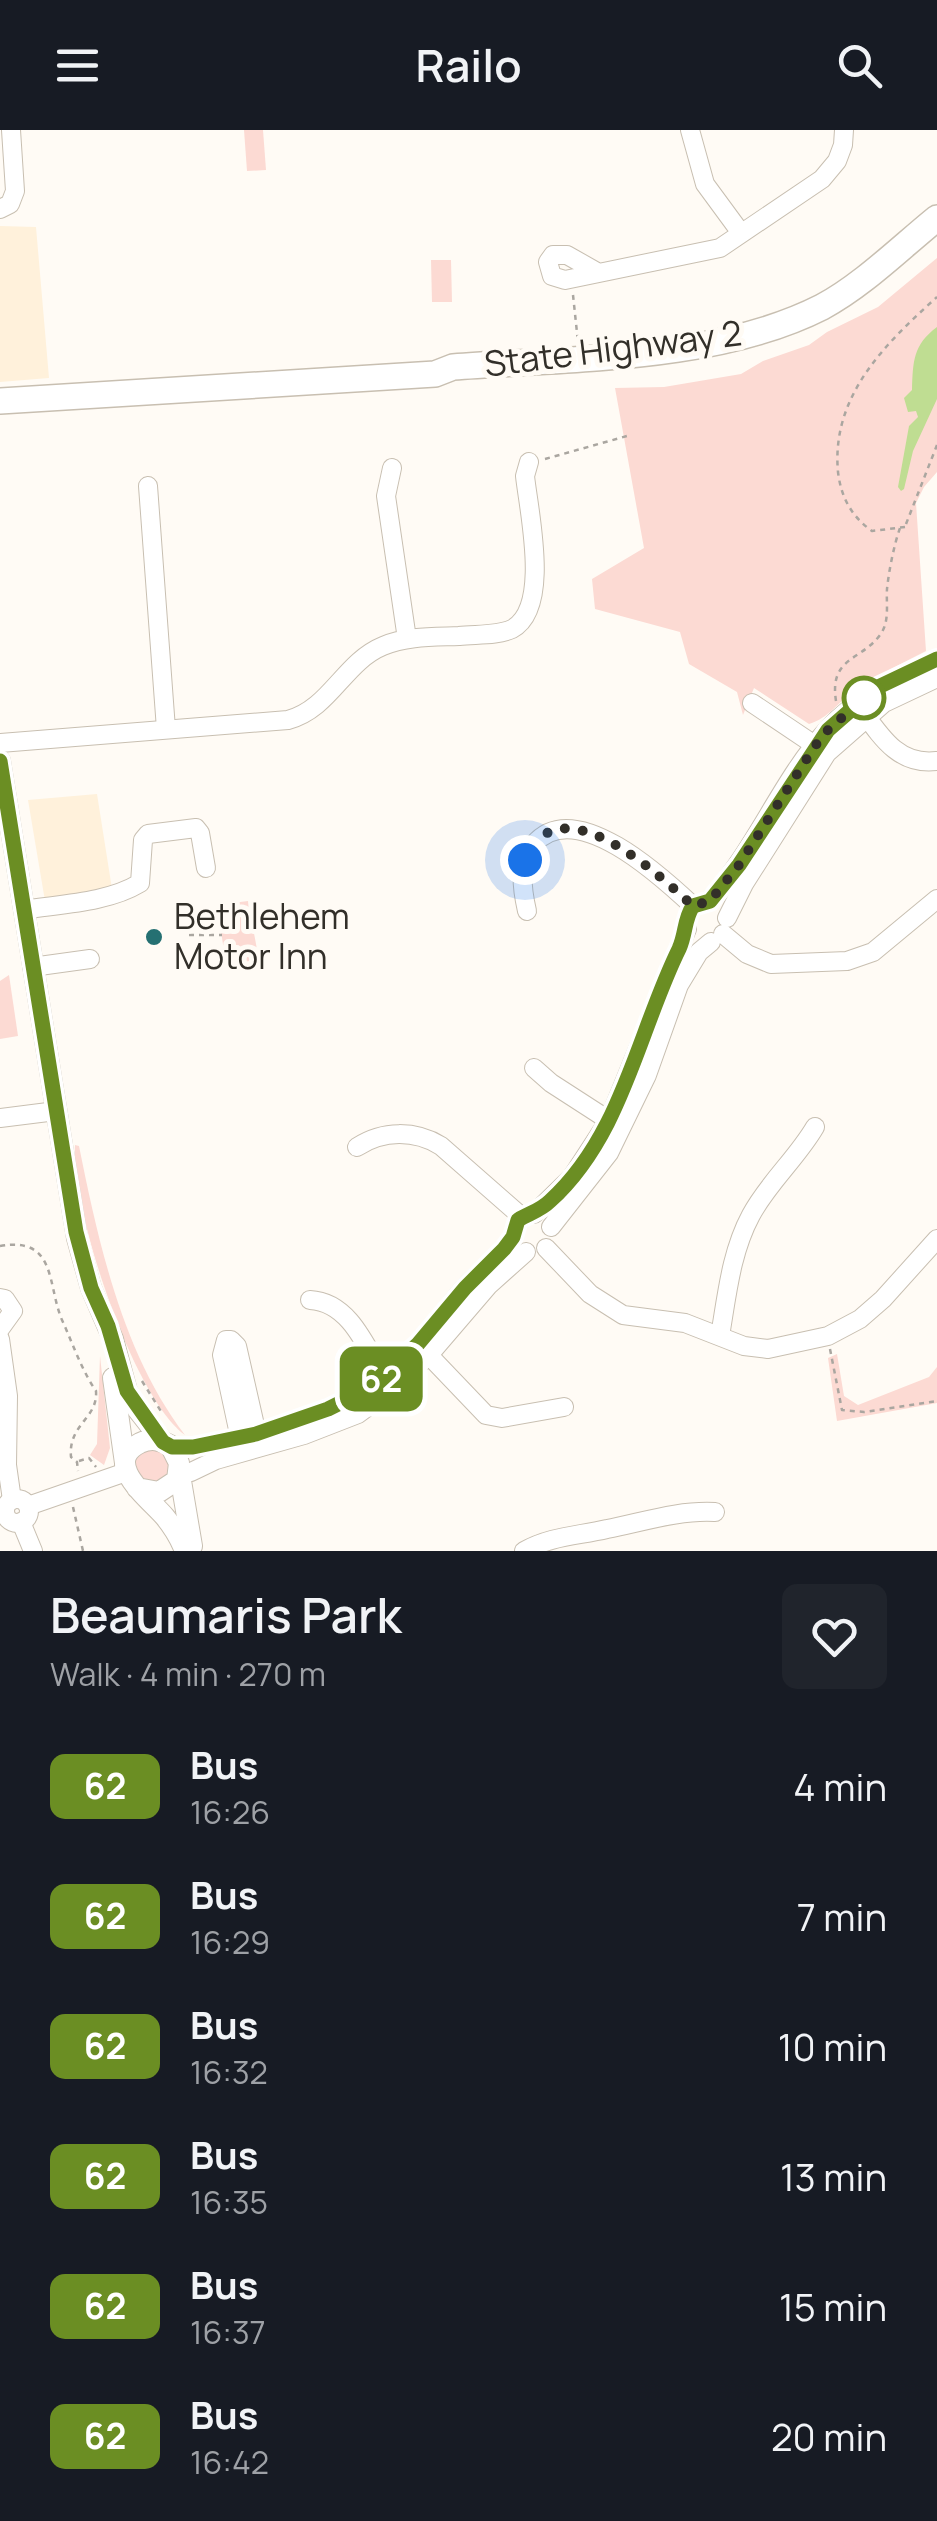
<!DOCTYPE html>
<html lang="en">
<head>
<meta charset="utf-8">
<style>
	body { margin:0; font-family:Manrope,sans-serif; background:#20242c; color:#f1f3f6; height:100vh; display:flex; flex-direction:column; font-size:38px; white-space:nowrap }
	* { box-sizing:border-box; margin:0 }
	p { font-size:32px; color:#9ea1a6 }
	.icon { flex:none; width:55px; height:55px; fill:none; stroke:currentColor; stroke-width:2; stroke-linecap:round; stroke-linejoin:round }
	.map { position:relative; height:1421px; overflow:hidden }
	.details { display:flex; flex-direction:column; background:#171b24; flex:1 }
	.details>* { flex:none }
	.badge { padding:0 20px; border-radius:15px; font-size:35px; line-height:65px }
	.you { position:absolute; width:50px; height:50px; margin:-25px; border:8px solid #fff; border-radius:50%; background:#1a73e8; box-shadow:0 0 0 15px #1a73e833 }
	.map>.badge { position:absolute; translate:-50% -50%; box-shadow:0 0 0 5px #fff }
	.round { display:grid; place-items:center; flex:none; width:105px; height:105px; border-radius:15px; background:#20242c }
	.summary { display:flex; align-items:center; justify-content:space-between; height:170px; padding:0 50px }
	h1 { font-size:48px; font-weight:600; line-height:75px }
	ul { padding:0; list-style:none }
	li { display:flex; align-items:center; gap:30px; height:130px; padding:0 50px }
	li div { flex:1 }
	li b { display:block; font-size:38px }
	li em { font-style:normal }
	li .badge { min-width:110px; font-weight:700; text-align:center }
	header { display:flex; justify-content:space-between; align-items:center; height:130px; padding:0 50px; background:#171b24; font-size:45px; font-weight:600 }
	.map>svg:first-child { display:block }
</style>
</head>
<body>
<header><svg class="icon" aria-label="menu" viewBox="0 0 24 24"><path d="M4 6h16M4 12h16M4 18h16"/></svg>Railo<svg class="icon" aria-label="search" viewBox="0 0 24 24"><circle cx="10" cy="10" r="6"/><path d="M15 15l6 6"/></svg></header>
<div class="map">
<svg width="937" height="1421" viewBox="0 0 937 1421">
	<rect width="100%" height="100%" fill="#fffbf5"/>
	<g fill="#fff1db">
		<path d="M0,96L36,97L49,248L0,252Z"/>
		<path d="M97,664L112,759L45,771L28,670Z"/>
	</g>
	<g fill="#fcdad3">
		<path d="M244,0H263L266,40L247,41Z"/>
		<path d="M937,128V342L924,357L916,373L926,521C901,534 877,545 854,561C838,572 829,588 809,594L754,558L743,585L737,562L689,534L680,502L595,479L592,449L644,418L615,258L664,257L741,244L763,231L809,215L827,202L878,177Z"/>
		<path d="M431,130H451L452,172H432Z"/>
		<path d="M248,771L259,830L226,834L217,775Z"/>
		<path d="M9,845L18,906L0,909V851Z"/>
		<path d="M75,1015L79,1016C99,1115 123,1224 185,1305C132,1266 71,1079 75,1015Z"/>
		<path d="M837,1224L844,1266L858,1275L929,1247L937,1237V1273L837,1291L828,1228Z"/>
		<path d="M100,1226L110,1318L104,1335L90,1325L97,1314Z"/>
		<circle cx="152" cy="1336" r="17"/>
	</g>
	<path fill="#bfdd92" d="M937,197V269L913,321L904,359L901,361L898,357L909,296L918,287L916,281L908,282L904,268L912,260C913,231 913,215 937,197Z"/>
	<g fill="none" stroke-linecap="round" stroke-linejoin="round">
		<defs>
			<g id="minor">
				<path d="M690,0L705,54L741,103"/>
				<path d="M0,79L10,74L15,61L11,0"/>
				<path d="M597,142L567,125H553L548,132L552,146L565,150L720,118L822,49L837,31L843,15L844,0"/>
				<path d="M392,338L386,366L407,509"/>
				<path d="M148,356L166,599"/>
				<path d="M752,573L822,620"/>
				<path d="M861,579C881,607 899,636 937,631"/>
				<path d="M0,613L288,590C330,579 344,532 383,516C406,506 434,507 459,506C475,504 497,506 512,499C551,478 529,383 525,346L529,332"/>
				<path d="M709,771C756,719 781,651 827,600C858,566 897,547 937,529"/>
				<path d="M23,780C60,774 107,773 140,753L143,710L148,704L196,698L200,703L206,738"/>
				<path d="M527,781C522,759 518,733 534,714C575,666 662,747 693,776"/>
				<path d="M727,788L744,754L827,623L884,573L937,548"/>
				<path d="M723,804L747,824L771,834L847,831L873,822L937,769"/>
				<path d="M32,837L90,829"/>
				<path d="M534,938L551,953L616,995"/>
				<path d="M0,988L56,981"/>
				<path d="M357,1017C383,1000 415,1000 441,1016L522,1087"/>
				<path d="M534,1084L572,1047L609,990L687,799"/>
				<path d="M551,1097L609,1023L647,945L679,855L699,822L711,812"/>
				<path d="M546,1118L590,1164L623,1185L685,1193L744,1216L768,1219L828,1206L860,1189L883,1169L937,1109"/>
				<path d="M0,1168L5,1169L13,1181L0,1199"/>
				<path d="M310,1170C353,1172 369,1225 390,1257"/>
				<path d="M720,1206C727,1165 731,1122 751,1085C768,1053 797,1028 815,997"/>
				<path d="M0,1209L8,1266L7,1335L12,1370"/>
				<path d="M420,1216L486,1285L502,1288L564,1277"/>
				<path d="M172,1317C232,1321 335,1285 382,1248C415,1223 438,1188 465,1157C481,1140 500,1126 513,1107"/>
				<path d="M242,1318L222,1225L226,1210H231L237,1216L259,1313"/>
				<path d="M180,1343L191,1342L216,1330L304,1305L358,1284L392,1259L429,1225L489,1155L526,1122"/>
				<circle cx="17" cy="1381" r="12"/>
				<path d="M28,1376L126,1342"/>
				<path d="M21,1392L33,1421"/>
				<path d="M524,1421C551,1406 577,1406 607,1399C643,1392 678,1380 715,1382"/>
			</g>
			<g id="major">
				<path d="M0,631L77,1108L91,1158L113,1209L127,1261L137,1279L163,1312"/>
				<path d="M113,1248L125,1333"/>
				<path d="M180,1345L192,1416"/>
				<path d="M137,1358L159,1362L177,1350L179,1333L170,1315C160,1310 151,1308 140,1313C100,1333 151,1370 165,1387C174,1398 180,1408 185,1421"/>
			</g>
			<path id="highway" d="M0,271L435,244L453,237C570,228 716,231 822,177C863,155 900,118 937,88"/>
		</defs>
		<use href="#minor" stroke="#c8bfb1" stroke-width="20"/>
		<use href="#major" stroke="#c8bfb1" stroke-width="22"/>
		<use href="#highway" stroke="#c8bfb1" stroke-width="28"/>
		<g stroke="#aaa6a0" stroke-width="2.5" stroke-dasharray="5 5" stroke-linecap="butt">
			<path d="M573,165L578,212"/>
			<path d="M545,329L627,306"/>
			<path d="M906,394L937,315"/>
			<path d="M905,397L872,401C851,386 841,367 838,342C831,266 885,214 937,167"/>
			<path d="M836,571C829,527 861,531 880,505C890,492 886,474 887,459C889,440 894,415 900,398"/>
			<path d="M189,805H222"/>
			<path d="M0,1116C57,1106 47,1155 62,1190C73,1214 81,1239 96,1261C98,1289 68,1294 71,1327L77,1332L78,1341"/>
			<path d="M830,1219L842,1280L864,1282L937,1271"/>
			<path d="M142,1251L162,1283"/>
			<path d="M79,1331L89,1328L96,1337"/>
			<path d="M73,1377L83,1421"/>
		</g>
		<use href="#minor" stroke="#fff" stroke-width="18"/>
		<use href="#major" stroke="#fff" stroke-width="20"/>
		<use href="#highway" stroke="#fff" stroke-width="25"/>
	</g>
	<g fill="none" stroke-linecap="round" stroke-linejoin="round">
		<defs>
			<path id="line" d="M0,631L76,1102L91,1158L108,1196L127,1261L163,1312L172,1317H193L256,1304L328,1279L366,1260L418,1214L465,1158L504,1119L513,1107L518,1090C529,1083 540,1081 550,1071C622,1006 638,902 679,819C686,804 684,789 693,776L710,771L739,735L828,600L876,558L937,529"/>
		</defs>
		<use href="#line" stroke="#fff" stroke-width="22"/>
		<use href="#line" stroke="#6b8e23" stroke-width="15"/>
		<path stroke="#322f29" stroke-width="10" stroke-dasharray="0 18" d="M525,730C558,650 658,744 693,776L710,771L739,735L815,616L828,600L864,568"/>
	</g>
	<circle fill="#fff" stroke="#6b8e23" stroke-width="5" cx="864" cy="568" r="20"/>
	<circle fill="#257072" stroke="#fffbf5" stroke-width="4" cx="154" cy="807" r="10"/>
	<g text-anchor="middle" stroke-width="10" stroke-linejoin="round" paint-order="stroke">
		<g font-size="35" fill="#322f29" stroke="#fffbf5">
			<text transform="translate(613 219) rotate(-7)" y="12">State Highway 2</text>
		</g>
		<g font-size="35" fill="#322f29" stroke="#fffbf5" text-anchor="start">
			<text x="174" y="799">Bethlehem<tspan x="174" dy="40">Motor Inn</tspan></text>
		</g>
	</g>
</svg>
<div class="you" style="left:525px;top:730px"></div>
<b class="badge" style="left:381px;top:1249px;background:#6b8e23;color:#fff">62</b>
</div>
<section class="details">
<div class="summary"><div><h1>Beaumaris Park</h1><p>Walk · 4 min · 270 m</p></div><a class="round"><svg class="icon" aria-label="heart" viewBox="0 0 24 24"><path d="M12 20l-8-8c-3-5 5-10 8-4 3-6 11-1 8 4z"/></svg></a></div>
<ul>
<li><span class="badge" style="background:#6b8e23;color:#fff">62</span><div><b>Bus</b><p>16:26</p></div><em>4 min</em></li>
<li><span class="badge" style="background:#6b8e23;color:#fff">62</span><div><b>Bus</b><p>16:29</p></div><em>7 min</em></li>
<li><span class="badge" style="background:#6b8e23;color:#fff">62</span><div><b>Bus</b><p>16:32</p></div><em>10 min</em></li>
<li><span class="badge" style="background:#6b8e23;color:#fff">62</span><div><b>Bus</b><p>16:35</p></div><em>13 min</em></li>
<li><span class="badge" style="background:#6b8e23;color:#fff">62</span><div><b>Bus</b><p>16:37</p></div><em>15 min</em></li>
<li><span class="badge" style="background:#6b8e23;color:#fff">62</span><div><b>Bus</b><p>16:42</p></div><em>20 min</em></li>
</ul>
</section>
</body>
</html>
